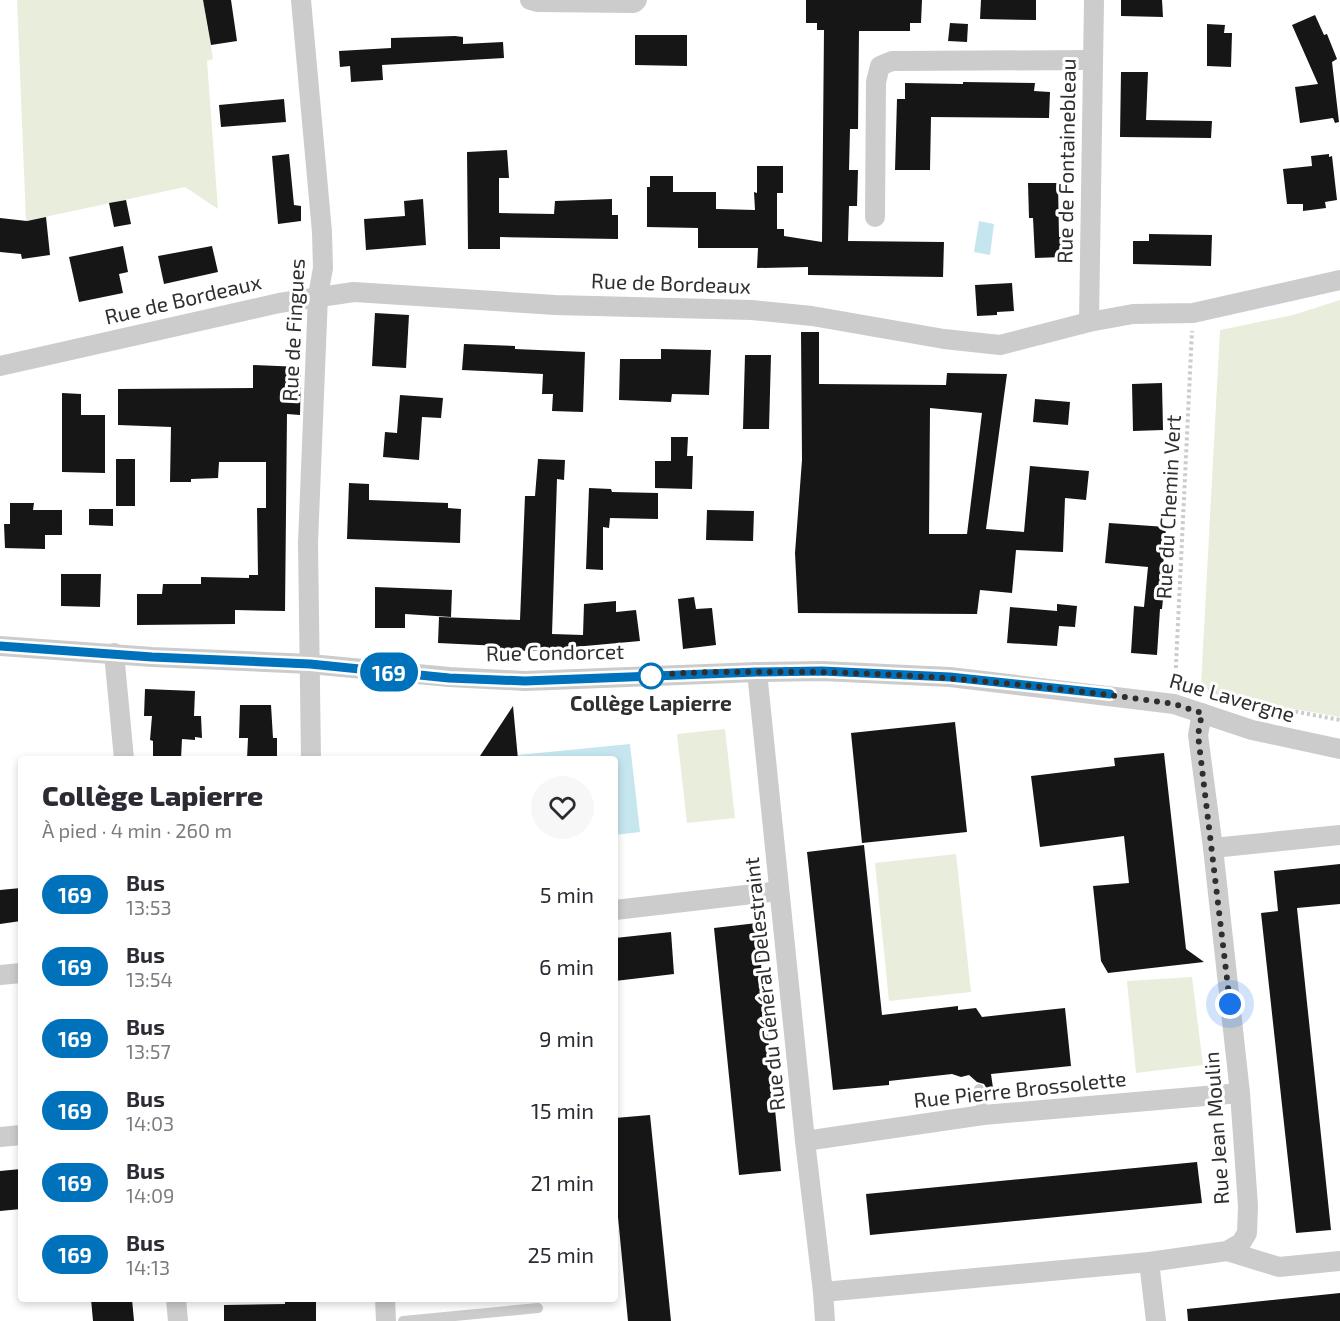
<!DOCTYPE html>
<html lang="fr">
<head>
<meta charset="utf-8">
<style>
	body { margin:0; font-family:"Exo 2",sans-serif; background:#f7f7f7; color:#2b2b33; height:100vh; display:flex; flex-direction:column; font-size:22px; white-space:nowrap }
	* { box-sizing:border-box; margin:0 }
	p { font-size:20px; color:#7c7c81 }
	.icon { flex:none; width:33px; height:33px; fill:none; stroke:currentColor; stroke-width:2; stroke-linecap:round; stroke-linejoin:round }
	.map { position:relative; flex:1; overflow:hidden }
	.panel { position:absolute; left:18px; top:756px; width:600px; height:546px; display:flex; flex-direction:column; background:#fff; border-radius:6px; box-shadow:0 3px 9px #0003 }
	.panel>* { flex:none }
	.badge { padding:0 12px; border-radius:20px; font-size:21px; line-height:39px }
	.you { position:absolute; width:30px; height:30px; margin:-15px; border:4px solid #fff; border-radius:50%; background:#1a73e8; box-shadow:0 0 0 9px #1a73e833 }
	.map>.badge { position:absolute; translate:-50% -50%; box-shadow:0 0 0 3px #fff }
	.round { display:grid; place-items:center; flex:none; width:63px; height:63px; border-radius:32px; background:#f7f7f7 }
	.summary { display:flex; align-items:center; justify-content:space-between; height:102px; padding:0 24px }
	h1 { font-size:28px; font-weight:800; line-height:45px }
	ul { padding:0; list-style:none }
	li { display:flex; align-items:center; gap:18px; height:72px; padding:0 24px }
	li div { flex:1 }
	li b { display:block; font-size:22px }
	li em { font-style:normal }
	li .badge { min-width:66px; font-weight:700; text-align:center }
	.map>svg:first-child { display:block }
</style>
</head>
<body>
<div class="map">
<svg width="1340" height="1321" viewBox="0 0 1340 1321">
	<rect width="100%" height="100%" fill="#fff"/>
	<g fill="#e8eedb">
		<path d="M17,0H203L213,59L207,61L218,209L185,187L26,221Z"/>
		<path d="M1340,300V717L1219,696L1201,685L1220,330L1293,315Z"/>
		<path d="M725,729L735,818L687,823L677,734Z"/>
		<path d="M956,854L971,992L889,1001L875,863Z"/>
		<path d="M1192,977L1203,1065L1136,1073L1127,981Z"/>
	</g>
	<g fill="#c6e6ef">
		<path d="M979,221L994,224L990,255L974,252Z"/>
		<path d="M630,744L640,832L615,835V759H518V755Z"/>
	</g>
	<g fill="#161616" fill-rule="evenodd">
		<path d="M203,0H231L237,41L211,45Z"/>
		<path d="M806,0H922L921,23H910V31H859L858,129H850L849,170H858L857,206H849L848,241L944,242L943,277L808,275V267L757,268L758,248H698V228L647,227V187H650V176H673V192H716V209L755,210L754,192L757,193V166H783V193H777V229H784V236L822,242L824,30H817V23H806Z"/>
		<path d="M981,0H1036V20L980,19Z"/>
		<path d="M1121,0H1162L1163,17L1121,16Z"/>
		<path d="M1315,15L1324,35L1327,34L1337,59L1332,62L1339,122L1335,123L1333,118L1300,123L1295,87L1318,84L1292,25Z"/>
		<path d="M950,23L968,24L967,42L948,41Z"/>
		<path d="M1207,24L1225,25L1224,33H1232L1231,67L1207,66Z"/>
		<path d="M635,35H687V66L635,65Z"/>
		<path d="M455,36L463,37V44L503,42L504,58L382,65L383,80L351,82L350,66L340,67L339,51L391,48V38Z"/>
		<path d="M1121,72H1148L1146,120L1212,121L1211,138L1120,137Z"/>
		<path d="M963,82L1035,83L1034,91L1050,92L1049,118L931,117L930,170H895L897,99H905V83L963,84Z"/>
		<path d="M284,99L286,122L221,127L219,105Z"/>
		<path d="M507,150L509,178H499V213L554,214L555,201L612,199V215H618V239L500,237V249H468L467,152Z"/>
		<path d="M289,154L294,205L301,206V221L278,224L272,156Z"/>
		<path d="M1329,154V157L1332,156L1337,200L1325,202L1326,208L1303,211V204H1287L1283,169L1312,166L1311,156Z"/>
		<path d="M1028,183H1058L1059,237H1063V257L1035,258L1033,218H1029Z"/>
		<path d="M423,199L426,245L366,250L364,219L405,216L404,201Z"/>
		<path d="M126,200L131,224L114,227L109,203Z"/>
		<path d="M46,217L50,255L22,259L21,254L0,252V218L27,221Z"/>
		<path d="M1149,234L1212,235L1211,266L1133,264V241H1149Z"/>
		<path d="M123,246L128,272L119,274L123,293L79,302L69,257Z"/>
		<path d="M212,246L218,272L164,284L158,256Z"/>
		<path d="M1012,283L1014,311L997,312V315L977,316L975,285Z"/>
		<path d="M375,313L409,315L406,368L372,366Z"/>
		<path d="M801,332H819V384L946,385L947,373L1007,374L986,529L1024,532L1030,466L1089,471L1086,500L1065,498L1063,552L1016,550L1012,593L980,590L977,614L798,613L795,553L802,460ZM930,408L982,413L967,534H929Z"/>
		<path d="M464,344L515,346V349L585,352L583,412L552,411L553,394H542L543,374L462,370Z"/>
		<path d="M661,349L711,350L709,395L672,394L671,402L619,400L620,359H661Z"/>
		<path d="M745,355H771L769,429H743Z"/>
		<path d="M253,365L301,367L300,415L287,414L285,611L235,610V624L137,625V594H162L163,584H201V577L249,578V575H258L257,508H266V462H219L218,478L191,479V482H170L171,427L118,425V389L253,388Z"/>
		<path d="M1162,383L1163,430L1133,431L1132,384Z"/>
		<path d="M62,393L81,394V415H105V473L62,472Z"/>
		<path d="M400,395L443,398L441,418L422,417L419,460L383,457L385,432L397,433Z"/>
		<path d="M1035,399L1070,402L1068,425L1033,422Z"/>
		<path d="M671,437H688L687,456H693L692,489L655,488V461H671Z"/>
		<rect x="116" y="459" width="19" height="47"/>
		<path d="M538,459L565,460L564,480L557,479L552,634L583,635L584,604L616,601V612L636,610L640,641L530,651L499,650L500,646L438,643L439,617L520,620L525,496H535Z"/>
		<path d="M349,483L369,484V500L448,503V508L461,509L460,543L347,539Z"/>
		<path d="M589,488L611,489L612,492L658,493V519L610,518L609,528L603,527V570L586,569Z"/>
		<path d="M10,503H34L33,510H62V535H45V549L5,548L4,524H10Z"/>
		<path d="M89,509H113V526L89,525Z"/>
		<path d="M707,510L754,511L753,541L706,540Z"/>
		<path d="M1109,523L1166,527L1163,569H1166L1162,609H1160L1157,655L1131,653L1134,606L1144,607L1148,567L1105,563Z"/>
		<path d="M61,574H101L100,607L61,606Z"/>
		<path d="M375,587L452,590L451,617L405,614V628H375Z"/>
		<path d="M694,597L696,609L712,608L716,645L683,649L678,599Z"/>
		<path d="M1057,604L1077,606L1075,627L1059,626L1057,646L1007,643L1010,607L1057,611Z"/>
		<path d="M145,689L195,691L194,716H201L202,738L195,737V740L182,739L181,759H153V741L150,740L152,716H144Z"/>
		<path d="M240,705H271L273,738H277V759H247L248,738H239Z"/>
		<path d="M513,706L518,759H478Z"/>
		<path d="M955,722L967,832L862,843L851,733Z"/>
		<path d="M1164,753L1186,949L1204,962L1108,973L1101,961L1093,886L1129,883L1124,836L1040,847L1031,776L1115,766L1114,758Z"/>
		<path d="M864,845L882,1015L958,1006V1010L976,1008L982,1017L1065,1008L1071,1066L991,1074L994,1095L987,1089L984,1084L977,1082L969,1075L961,1077L952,1074L889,1081V1085L833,1090L807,852Z"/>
		<path d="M1340,864V904L1297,908L1331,1230L1296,1233L1261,913L1278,911L1274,871Z"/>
		<path d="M21,888V921L0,924V890Z"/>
		<path d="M757,923L781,1171L739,1175L714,928Z"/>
		<path d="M671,932L674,974L615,981V938Z"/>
		<path d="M650,1115L671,1321H628L615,1186V1118Z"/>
		<path d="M1197,1162L1202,1203L870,1235L866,1194Z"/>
		<path d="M21,1169V1209L0,1211V1171Z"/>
		<path d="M1340,1293V1321H1188L1187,1309Z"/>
		<path d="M91,1299H132L134,1321H93Z"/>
		<path d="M285,1299H316V1321H224V1305L285,1304Z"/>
	</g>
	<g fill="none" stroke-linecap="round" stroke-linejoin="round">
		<g stroke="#ccc" stroke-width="4" stroke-dasharray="3 3" stroke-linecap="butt">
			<path d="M1179,682L1266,706L1340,720"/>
			<path d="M1175,686L1192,331"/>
		</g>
		<g stroke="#ccc" stroke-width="10">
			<path d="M979,1089L983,1115"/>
			<path d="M403,1321L538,1308"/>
		</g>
		<g stroke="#ccc" stroke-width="20">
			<path d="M301,0L322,232L323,268L318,296L308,543L311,759"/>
			<path d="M530,0L537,2L634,3L637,0"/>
			<path d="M875,217L876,82L880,66L892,61L1093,60"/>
			<path d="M1089,322L1094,0"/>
			<path d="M0,366L279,303L354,292L555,305L752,310L812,316L944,339L1000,345L1089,322L1133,314L1193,313L1340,280"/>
			<path d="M0,646L152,657L310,664L449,677L525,681L757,672L822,671L950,677L1174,704L1252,730L1340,749"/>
			<path d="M114,653L124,759"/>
			<path d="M757,672L805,1141L823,1292L1149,1262"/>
			<path d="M1213,848L1340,835"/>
			<path d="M615,910L779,891"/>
			<path d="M0,975L21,973"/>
			<path d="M0,1137L21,1135"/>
			<path d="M805,1141L983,1115L1240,1093"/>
			<path d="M1227,1251L1279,1267L1340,1261"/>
			<path d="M823,1292L825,1321"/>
			<path d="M176,1299L178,1321"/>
			<path d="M385,1299L386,1321"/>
			<path d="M1156,1321L1149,1262L1227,1251L1241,1243L1247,1233L1248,1206L1240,1093L1213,848L1198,735L1202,713"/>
		</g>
	</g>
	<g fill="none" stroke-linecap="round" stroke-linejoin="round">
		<defs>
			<path id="line" d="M0,646L152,657L310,664L449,678L525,681L757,672L822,671L950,677L1110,694"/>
		</defs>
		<use href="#line" stroke="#fff" stroke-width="14"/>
		<use href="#line" stroke="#0072bc" stroke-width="9"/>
		<path stroke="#2f2f2f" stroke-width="6" stroke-dasharray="0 10.8" d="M651,676C689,671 735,672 774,672C904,671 1032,684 1161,702L1174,704L1202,713L1198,735L1230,1004"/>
	</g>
	<circle fill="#fff" stroke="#0072bc" stroke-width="3" cx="651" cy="676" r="12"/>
	<g text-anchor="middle" stroke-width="6" stroke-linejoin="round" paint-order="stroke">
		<g font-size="21" fill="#2f2f2f" stroke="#fff">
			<text transform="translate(1067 161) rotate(-89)" y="7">Rue de Fontainebleau</text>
			<text transform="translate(671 284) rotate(2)" y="7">Rue de Bordeaux</text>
			<text transform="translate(183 300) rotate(-13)" y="7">Rue de Bordeaux</text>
			<text transform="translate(294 330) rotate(-87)" y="7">Rue de Fingues</text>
			<text transform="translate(1169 507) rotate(-87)" y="7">Rue du Chemin Vert</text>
			<text transform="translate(555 653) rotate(-1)" y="7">Rue Condorcet</text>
			<text transform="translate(1232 698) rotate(16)" y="7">Rue Lavergne</text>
			<text transform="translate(765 984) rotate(-96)" y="7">Rue du Général Delestraint</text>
			<text transform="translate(1020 1090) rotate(-6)" y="7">Rue Pierre Brossolette</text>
			<text transform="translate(1217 1128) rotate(-94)" y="7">Rue Jean Moulin</text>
		</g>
		<g font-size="21" font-weight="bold" fill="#2f2f2f" stroke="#fff">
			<text x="651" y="711">Collège Lapierre</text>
		</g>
	</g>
</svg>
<div class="you" style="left:1230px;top:1004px"></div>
<b class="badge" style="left:389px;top:672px;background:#0072bc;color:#fff">169</b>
<section class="panel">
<div class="summary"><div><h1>Collège Lapierre</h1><p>À pied · 4 min · 260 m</p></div><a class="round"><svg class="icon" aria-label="heart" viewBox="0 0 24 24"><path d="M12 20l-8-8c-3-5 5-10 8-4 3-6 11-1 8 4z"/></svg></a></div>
<ul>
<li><span class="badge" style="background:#0072bc;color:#fff">169</span><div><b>Bus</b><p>13:53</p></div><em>5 min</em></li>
<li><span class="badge" style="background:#0072bc;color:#fff">169</span><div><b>Bus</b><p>13:54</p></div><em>6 min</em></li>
<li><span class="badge" style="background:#0072bc;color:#fff">169</span><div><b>Bus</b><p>13:57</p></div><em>9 min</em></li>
<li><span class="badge" style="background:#0072bc;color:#fff">169</span><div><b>Bus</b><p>14:03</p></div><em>15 min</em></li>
<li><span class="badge" style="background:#0072bc;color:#fff">169</span><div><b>Bus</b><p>14:09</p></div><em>21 min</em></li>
<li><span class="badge" style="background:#0072bc;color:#fff">169</span><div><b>Bus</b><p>14:13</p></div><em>25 min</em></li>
</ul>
</section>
</div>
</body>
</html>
